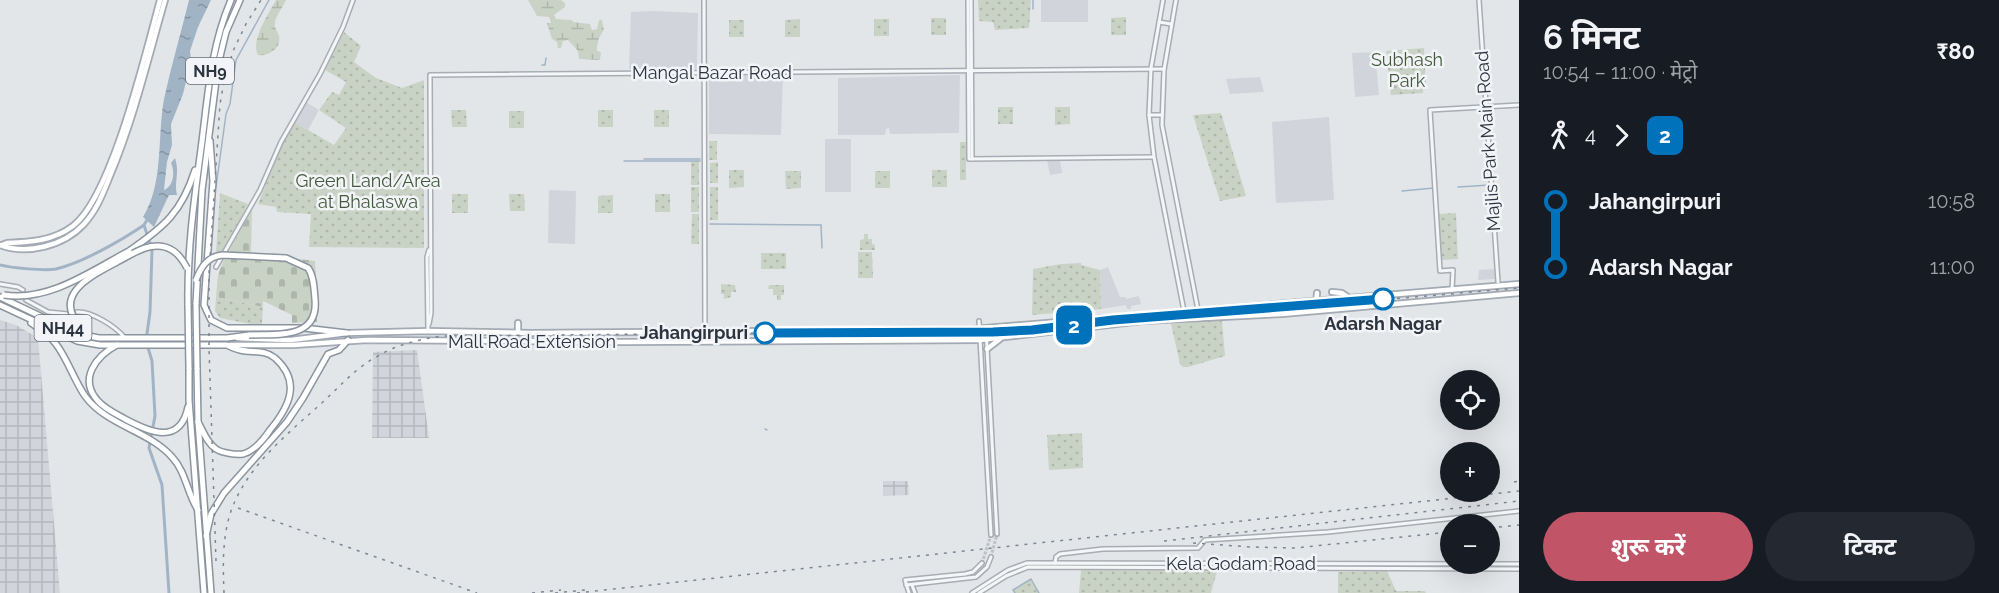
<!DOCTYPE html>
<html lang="hi">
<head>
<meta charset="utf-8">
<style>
	body { margin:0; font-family:Raleway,"Noto Sans Devanagari",sans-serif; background:#242831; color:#f1f3f6; height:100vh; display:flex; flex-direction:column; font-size:22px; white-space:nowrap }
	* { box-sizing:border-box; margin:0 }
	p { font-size:20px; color:#9ea1a6 }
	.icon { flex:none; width:33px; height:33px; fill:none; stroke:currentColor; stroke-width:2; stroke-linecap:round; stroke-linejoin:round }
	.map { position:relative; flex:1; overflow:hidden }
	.drawer { display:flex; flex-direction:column; background:#171b24; width:480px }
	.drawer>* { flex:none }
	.badge { padding:0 12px; border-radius:9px; font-size:21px; line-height:39px }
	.buttons { position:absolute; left:1440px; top:370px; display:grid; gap:12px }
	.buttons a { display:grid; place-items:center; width:60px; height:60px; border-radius:50%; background:#171b24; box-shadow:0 6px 24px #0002; font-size:30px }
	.map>.badge { position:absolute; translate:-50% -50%; box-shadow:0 0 0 3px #fff }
	.legs { display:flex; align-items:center; gap:9px; height:66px; padding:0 24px; font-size:20px }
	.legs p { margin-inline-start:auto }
	.head { display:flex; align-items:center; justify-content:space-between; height:102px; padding:0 24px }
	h1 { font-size:33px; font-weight:700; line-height:45px }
	.button { display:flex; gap:12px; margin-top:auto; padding:12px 24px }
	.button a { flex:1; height:69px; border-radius:36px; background:#c25468; color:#fff; font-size:24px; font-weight:700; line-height:69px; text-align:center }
	.button a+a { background:#242831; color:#f1f3f6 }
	ul { padding:0 24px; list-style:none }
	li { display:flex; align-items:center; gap:21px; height:66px; font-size:22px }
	li i { display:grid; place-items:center; width:9px; height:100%; margin:0 8px; background:currentColor }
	li i::after { content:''; width:15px; height:15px; margin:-8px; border:4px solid; border-radius:50%; background:#171b24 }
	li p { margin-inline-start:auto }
	li:first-child i { background:linear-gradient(#0000 50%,currentColor 0) }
	li:last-child i { background:linear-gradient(currentColor 50%,#0000 0) }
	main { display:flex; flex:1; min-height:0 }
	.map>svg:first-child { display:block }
</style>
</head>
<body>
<main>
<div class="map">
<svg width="1519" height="593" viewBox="0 0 1519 593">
	<defs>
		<pattern id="industrial-grid" width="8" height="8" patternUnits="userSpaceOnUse" patternTransform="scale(1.5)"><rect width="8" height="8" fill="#d1d5db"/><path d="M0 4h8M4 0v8" fill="none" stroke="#b4b7bd"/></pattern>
		<pattern id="green-dots" width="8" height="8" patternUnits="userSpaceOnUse" patternTransform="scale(1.5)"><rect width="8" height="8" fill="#c9d3c5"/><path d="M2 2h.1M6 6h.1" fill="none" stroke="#adb6aa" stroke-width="1.8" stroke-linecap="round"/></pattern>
		<pattern id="wetland-marsh" width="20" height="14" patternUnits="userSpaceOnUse" patternTransform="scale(1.5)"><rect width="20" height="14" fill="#c9d3c5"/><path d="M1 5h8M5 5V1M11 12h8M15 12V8" fill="none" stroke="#adb6aa"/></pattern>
		<pattern id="cemetery-stones" width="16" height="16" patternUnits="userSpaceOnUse" patternTransform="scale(1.5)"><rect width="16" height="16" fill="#c9d3c5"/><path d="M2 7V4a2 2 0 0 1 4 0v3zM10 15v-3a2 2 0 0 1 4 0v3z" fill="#adb6aa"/></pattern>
		<pattern id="water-ripples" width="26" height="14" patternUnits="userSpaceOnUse" patternTransform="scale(1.5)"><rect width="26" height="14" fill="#a1b4c6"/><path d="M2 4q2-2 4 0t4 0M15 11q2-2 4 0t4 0" fill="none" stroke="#8393a2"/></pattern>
	</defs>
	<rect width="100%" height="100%" fill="#e3e6e9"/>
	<g fill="#d1d5db">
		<rect x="1041" y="0" width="47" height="22"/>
		<path d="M653,11L698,13L697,69H629L631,12Z"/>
		<path d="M1375,52L1379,95L1355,97L1352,53Z"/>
		<path d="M960,75L959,133L890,134L889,128L886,129L885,135H838V78Z"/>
		<path d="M709,76H783L781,135L709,134Z"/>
		<path d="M1260,77L1264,92L1230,94L1226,79Z"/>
		<path d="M306,102L319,110L308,130L294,122Z"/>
		<path d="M1329,117L1334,200L1276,203L1272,122Z"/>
		<rect x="825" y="139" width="26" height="53"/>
		<path d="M1047,160H1060L1062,173L1050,175Z"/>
		<path d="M549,190L576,191L575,244L548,243Z"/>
		<path d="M1108,267L1120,297H1126V299L1139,296L1141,304L1131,306V309H1127L1126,305L1101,309L1100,270Z"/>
		<path d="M1494,269L1495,279L1478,280L1479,270Z"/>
	</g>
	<g fill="url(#industrial-grid)">
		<path d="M0,320L16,325L38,338L60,593H0Z"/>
		<path d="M417,350L429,438H372L373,352Z"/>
		<path d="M883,481H908L909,495L883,496Z"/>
	</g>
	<g fill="url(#green-dots)">
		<path d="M978,0H1031L1029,28L995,30L993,22L979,21Z"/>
		<path d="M1126,17V35H1111V18Z"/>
		<rect x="931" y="18" width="15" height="17"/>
		<path d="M800,19V37H785V20Z"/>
		<rect x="874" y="19" width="15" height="17"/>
		<rect x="729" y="20" width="15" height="17"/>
		<path d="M344,32L361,46L354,62L376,78L402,88L424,80V248L309,247L311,214L277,212L276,207L258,204L287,133L294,122L334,145L346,128L319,110L332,92L339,95L346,82L325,70Z"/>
		<path d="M1424,48L1426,90H1423V93L1391,95L1386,51Z"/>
		<rect x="998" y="107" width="15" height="17"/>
		<path d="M1055,107H1070V124L1055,125Z"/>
		<path d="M451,110H466L467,127H452Z"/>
		<rect x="598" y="110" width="15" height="17"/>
		<rect x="654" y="110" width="15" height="17"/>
		<rect x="509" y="111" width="15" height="17"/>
		<path d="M1221,113L1246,196L1220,201L1193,115Z"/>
		<rect x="709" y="141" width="8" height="19"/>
		<rect x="960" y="142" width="6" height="38"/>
		<rect x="691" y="161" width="8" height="24"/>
		<path d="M718,162V183H710V163Z"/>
		<path d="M729,170H744V187L729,188Z"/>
		<rect x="932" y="170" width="15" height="17"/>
		<path d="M785,171H801V188L786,189Z"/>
		<rect x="875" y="171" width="15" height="17"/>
		<rect x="691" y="187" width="8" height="25"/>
		<rect x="710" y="187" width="8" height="33"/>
		<path d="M220,193L248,204L223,252L216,253Z"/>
		<rect x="452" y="194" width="16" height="19"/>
		<path d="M509,194H524L525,211H510Z"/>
		<rect x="655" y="194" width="15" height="18"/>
		<path d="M613,195V213H598V196Z"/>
		<path d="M1456,213L1458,259L1441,260L1438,214Z"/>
		<path d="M692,214H699V244H691Z"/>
		<path d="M864,234H868V239H872V244L875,245V250H860V240L864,239Z"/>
		<path d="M858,252H872L873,278H858Z"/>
		<rect x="761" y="253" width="25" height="16"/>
		<path d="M1081,263V265L1100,270L1101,309L1032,315L1033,269L1061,264Z"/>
		<path d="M721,284L735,285L736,292H731V297L724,299V294H721Z"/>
		<path d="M769,285H784V295H781V300H777V295H773V289H768Z"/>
		<path d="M216,297L263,307L262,324H250L220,318L215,311Z"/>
		<path d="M1222,320L1225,356L1188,367H1183L1180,364L1171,324Z"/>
		<path d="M1082,433L1083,468L1049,470L1047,435Z"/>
		<path d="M1081,570L1217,571L1211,593H1079Z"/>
		<path d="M1387,571L1396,591H1425L1426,593H1338V572Z"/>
		<path d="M1031,579L1039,593H1015L1013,590Z"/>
	</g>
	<g fill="url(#wetland-marsh)">
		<path d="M276,0H286C283,7 277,14 275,22C274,28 277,30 279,36C282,48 268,57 258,55C250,41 269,13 276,0Z"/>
		<path d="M528,0H561L565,3V7L554,15L556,19L572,20L573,22L590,24L592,30L597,29L599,20H602L604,30C600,34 596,45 597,51L601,52L600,60L579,59L578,51L568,40L563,41L561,48H558L557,42L552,39L547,23H551L549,17L537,16Z"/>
	</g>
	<path fill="url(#cemetery-stones)" d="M252,209L251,253L315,261L317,322L292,323V315L263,301V307L216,297L218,275L223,262Z"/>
	<path fill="url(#water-ripples)" d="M189,0H211L198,27L190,51L191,61L183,94L171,124L172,145L167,162L164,190C174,186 175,172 171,163L175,158C180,174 174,180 177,195H169L154,227L143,217C164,183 157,137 164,99C171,66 181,33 189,0Z"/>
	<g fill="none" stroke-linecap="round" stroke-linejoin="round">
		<g stroke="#a1b4c6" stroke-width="1.5">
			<path d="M1033,9V0"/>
			<path d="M542,65H545L546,58"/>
			<path d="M644,159H700"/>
			<path d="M624,161H700"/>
			<path d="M216,187L226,114L230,104L236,60L269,0"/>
			<path d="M1458,187L1490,185"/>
			<path d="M1402,191L1434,188"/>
			<path d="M710,224L821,225"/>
			<path d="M821,225L822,248"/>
			<path d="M765,429L767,430"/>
			<path d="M1015,593L1013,590L1031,579L1039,593"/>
		</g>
		<g stroke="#a1b4c6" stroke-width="3">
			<path d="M147,220L144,225L152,250L150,312L146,341L152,361L155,416L149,448L162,485L169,593"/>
			<path d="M0,265C11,268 45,271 56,269C82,263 122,240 144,225"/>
		</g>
		<g stroke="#bec2c7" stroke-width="3" stroke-dasharray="3 1.5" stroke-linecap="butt">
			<path d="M991,557L997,534"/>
			<path d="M982,563L991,535"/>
		</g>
		<defs>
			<g id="minor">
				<path d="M704,0L705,342"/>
				<path d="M968,0L969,159L1154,157"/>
				<path d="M971,0L972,159"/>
				<path d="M1163,0L1151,68L1149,115L1154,157L1184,311"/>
				<path d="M1176,0L1164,70L1162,125L1198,310"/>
				<path d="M1479,0L1498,282"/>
				<path d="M1159,22L1171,24"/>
				<path d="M1149,115H1162"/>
				<path d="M216,267L260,190L281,142L320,74L343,27L353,0"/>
				<path d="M0,284L18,287L23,290"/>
				<path d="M1452,290L1453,270L1440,271L1430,110L1519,105"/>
				<path d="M26,300L48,312L68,314"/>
				<path d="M77,312C91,311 115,326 124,337"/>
				<path d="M979,321L991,535"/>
				<path d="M429,324L431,313L430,75L1164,69"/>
				<path d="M986,329L997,534"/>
				<path d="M428,331L427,257L429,250"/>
				<path d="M1055,563L1056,557L1060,554L1103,549L1198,548L1205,540L1328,532L1519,511"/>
				<path d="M906,585L976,577L987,567L991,557"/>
				<path d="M912,585L915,593"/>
				<path d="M909,593L905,580L965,574L973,572L982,563"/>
				<path d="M972,593L1008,570L1027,563L1519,564"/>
				<path d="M979,593L1006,576L1028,567L1519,569"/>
			</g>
			<g id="major">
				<path d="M0,245C27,255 64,246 84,224C97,210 103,193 110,176C134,119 148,59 165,0"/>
				<path d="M2,245L7,243C31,242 53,241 73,226C112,196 146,51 160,0"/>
				<path d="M1332,292L1342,293L1348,297"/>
				<path d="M1315,311L1317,293"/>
				<path d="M518,323V332"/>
				<path d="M237,338L291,340L347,333L428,331L531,333L974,329L1519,284"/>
				<path d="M229,345H293L367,340L622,342L980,340L1142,321L1282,314L1519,293"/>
				<path d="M987,349L1000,339"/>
			</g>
			<g id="highway">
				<path d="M210,141L213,181L204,305L211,320L227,328H304L347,333"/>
				<path d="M129,251C164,227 182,212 195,170"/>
				<path d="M0,297L78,334L99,338H227L249,335"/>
				<path d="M196,304L202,190L218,65L226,32L240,0"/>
				<path d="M0,305L77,341L100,345H227C231,347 235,349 240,350C252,353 264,349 275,358C302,382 289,407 270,430C264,439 254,451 243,454C236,455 222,453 216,449C207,443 203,431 198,422"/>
				<path d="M188,305C187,252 194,201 201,149C208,97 210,49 231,0"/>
				<path d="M31,323C40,329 49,335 56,344C68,360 74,380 85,396C107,426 148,430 172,457C186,472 187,493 198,510"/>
				<path d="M117,345C96,356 78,379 98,401C105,409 116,414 125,419C149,432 180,446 188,407"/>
				<path d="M189,368V400L204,593"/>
				<path d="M197,368L198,422L211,593"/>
				<path d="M206,536L211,514L224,493L287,422L303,398L328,354L339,350L348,340"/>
			</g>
		</defs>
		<use href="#minor" stroke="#a8adb3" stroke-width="6"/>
		<use href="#major" stroke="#a3aab4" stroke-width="8"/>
		<use href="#highway" stroke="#8b949f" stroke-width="8"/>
		<use href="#minor" stroke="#f5f6f8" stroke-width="3"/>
		<use href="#major" stroke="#fff" stroke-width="4.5"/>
		<use href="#highway" stroke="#fff" stroke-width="5"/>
		<g stroke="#7d8692" stroke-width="1.5" stroke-dasharray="3 6" stroke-linecap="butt">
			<path d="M1514,482L1519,481"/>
			<path d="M238,508L477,593"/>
			<path d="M1490,528L1519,525"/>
			<path d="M1164,541L1519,501"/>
			<path d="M1193,543L1251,547L1295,548L1450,532"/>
			<path d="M216,561L209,348V273L220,104L225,76L234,49L246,24L261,0"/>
			<path d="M224,593C223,565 222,538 231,511C248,464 289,433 325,400C342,384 357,367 378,356C398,344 420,339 443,336L765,333H973L1032,330L1113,320L1334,304L1519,288"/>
			<path d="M532,593L561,590"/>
			<path d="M555,593L585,590"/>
			<path d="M577,593L1519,491"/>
		</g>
		<defs>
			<g id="highway-bridge">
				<path d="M196,280C201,267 207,257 222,255L286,258L308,268C314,276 314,289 315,299C319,340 276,334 249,335"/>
				<path d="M4,295C49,302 91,271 129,251"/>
				<path d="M196,304L197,368"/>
				<path d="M188,305L189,368"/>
				<path d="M82,329C50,295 91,276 117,262C131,255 148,242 165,247C176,250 182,258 187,268"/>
			</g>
		</defs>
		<use href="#highway-bridge" stroke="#8b949f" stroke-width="8" stroke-linecap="butt"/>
		<use href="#highway-bridge" stroke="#fff" stroke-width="5"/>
	</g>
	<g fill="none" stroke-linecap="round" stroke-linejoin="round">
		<defs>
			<path id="line-1" d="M765,333L993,332L1032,330L1113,320L1383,299"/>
		</defs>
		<use href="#line-1" stroke="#fff" stroke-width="14"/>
		<use href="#line-1" stroke="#0072bc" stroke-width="9"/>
	</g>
	<g fill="#fff" stroke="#0072bc" stroke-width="3">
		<circle cx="1383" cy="299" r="10"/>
		<circle cx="765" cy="333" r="10"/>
	</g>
	<g text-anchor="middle" stroke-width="5" stroke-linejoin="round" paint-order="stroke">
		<g fill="#f2f4f7" stroke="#676e77" stroke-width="1.5">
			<rect x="186" y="58" width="48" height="26" rx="4.5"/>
			<rect x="34.5" y="315" width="57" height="26" rx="4.5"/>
		</g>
		<g font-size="16" font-weight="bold" fill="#2c3440">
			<text x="210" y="77">NH9</text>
			<text x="63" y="334">NH44</text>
		</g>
		<g font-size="18" fill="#425a3b" stroke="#f2f4f7">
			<text x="1407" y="66">Subhash<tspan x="1407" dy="21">Park</tspan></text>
			<text x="368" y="187">Green Land/Area<tspan x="368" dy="21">at Bhalaswa</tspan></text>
		</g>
		<g font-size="18" fill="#2c3440" stroke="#f2f4f7">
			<text x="712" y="79">Mangal Bazar Road</text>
			<text transform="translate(1488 141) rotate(-94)" y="6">Majlis Park Main Road</text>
			<text x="532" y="348">Mall Road Extension</text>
			<text x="1241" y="570">Kela Godam Road</text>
		</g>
		<g font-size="18" font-weight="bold" fill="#2c3440" stroke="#f2f4f7">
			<text x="1383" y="330">Adarsh Nagar</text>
			<text x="748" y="339" text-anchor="end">Jahangirpuri</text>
		</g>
	</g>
</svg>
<div class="buttons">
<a><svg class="icon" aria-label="locate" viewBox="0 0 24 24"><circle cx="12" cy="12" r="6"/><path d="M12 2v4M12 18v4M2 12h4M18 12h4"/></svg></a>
<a>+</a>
<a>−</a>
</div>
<b class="badge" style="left:1074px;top:325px;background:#0072bc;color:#fff">2</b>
</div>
<section class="drawer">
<div class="head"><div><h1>6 मिनट</h1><p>10:54 – 11:00 · मेट्रो</p></div><b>₹80</b></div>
<div class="legs"><svg class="icon" aria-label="walk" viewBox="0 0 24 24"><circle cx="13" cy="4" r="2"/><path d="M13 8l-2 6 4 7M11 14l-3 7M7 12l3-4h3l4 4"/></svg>4<svg class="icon" aria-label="forward" viewBox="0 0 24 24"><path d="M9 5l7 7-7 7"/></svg><b class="badge" style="background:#0072bc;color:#fff">2</b></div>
<ul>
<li><i style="color:#0072bc"></i><b>Jahangirpuri</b><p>10:58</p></li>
<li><i style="color:#0072bc"></i><b>Adarsh Nagar</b><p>11:00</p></li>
</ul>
<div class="button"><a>शुरू करें</a><a>टिकट</a></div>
</section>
</main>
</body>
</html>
